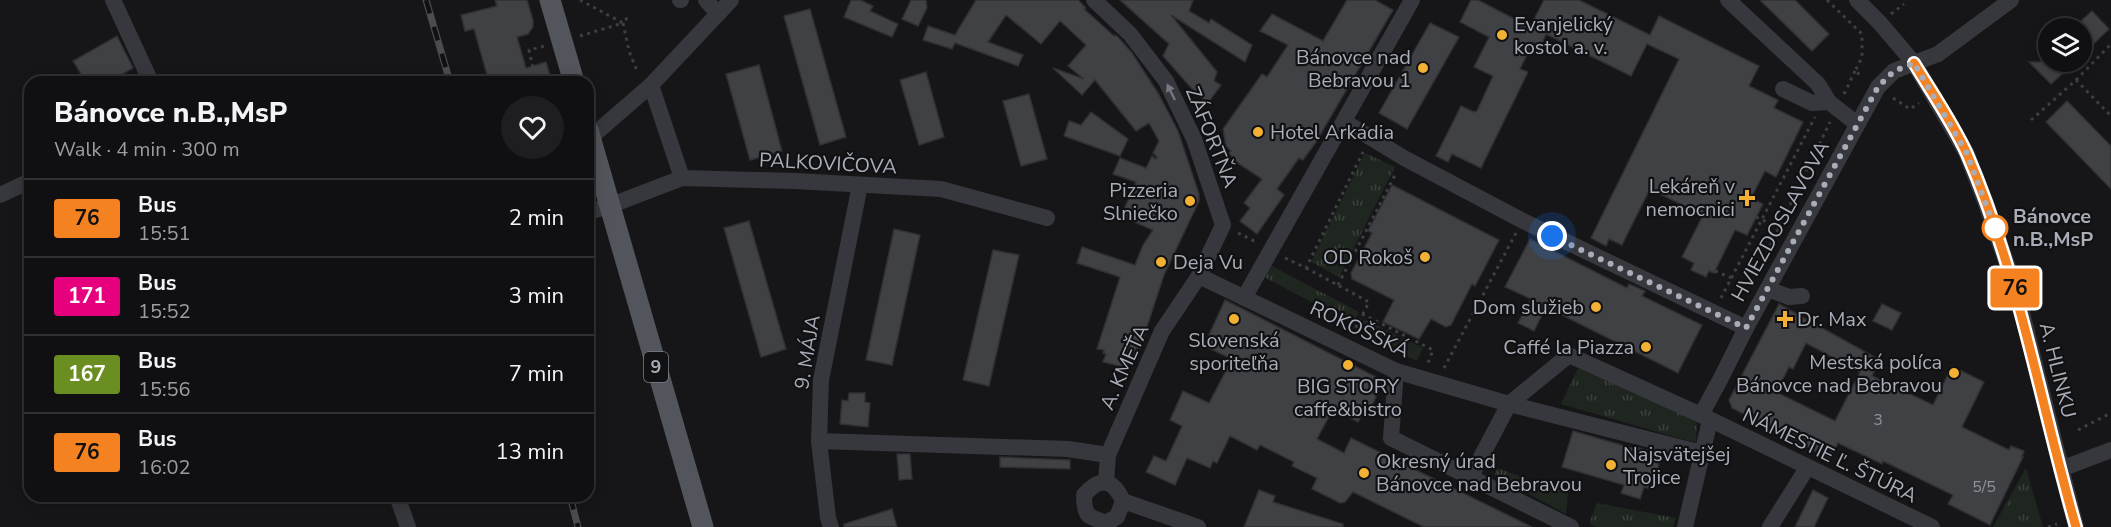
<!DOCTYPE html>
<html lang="en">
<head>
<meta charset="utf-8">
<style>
	body { margin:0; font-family:"Nunito Sans",sans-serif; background:#1e1e20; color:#f1f3f6; height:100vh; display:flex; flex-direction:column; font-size:22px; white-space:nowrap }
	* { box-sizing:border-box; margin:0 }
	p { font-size:20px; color:#9c9d9f }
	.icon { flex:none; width:33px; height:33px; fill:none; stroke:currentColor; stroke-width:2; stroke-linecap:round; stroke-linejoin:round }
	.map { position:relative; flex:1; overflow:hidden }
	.sheet { position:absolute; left:24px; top:76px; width:570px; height:426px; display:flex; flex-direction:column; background:#101012; border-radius:18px; box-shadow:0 3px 15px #0003,0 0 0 2px #303032 }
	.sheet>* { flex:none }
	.badge { padding:0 12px; border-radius:4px; font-size:21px; line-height:39px }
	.tools { position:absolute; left:2038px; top:18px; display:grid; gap:12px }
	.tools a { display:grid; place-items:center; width:54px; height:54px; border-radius:50%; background:#101012; box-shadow:0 3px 15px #0003,0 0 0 2px #303032; font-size:30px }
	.you { position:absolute; width:30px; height:30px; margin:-15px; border:4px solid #fff; border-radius:50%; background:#1a73e8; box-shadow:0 0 0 9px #1a73e833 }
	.map>.badge { position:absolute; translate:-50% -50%; box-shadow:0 0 0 3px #fff }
	.round { display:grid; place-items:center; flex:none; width:63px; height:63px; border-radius:32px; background:#1e1e20 }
	.head { display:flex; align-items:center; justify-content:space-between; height:102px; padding:0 30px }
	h1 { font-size:28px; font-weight:800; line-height:45px }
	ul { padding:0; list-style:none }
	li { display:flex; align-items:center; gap:18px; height:78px; padding:0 30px; border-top:2px solid #303032 }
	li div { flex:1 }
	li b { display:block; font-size:22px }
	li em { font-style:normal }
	li .badge { min-width:66px; font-weight:700; text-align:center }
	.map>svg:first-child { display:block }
</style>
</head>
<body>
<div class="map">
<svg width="2111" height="527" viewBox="0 0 2111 527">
	<defs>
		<pattern id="grass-tufts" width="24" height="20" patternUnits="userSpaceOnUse" patternTransform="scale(1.5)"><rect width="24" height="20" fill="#1e261f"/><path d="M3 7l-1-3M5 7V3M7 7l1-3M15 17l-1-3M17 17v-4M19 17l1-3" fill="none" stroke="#3c433d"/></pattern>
	</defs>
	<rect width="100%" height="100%" fill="#161618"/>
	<g fill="url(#grass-tufts)">
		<path d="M1365,153L1395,167L1339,277L1311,262Z"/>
		<path d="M1268,264L1359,312L1353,324L1262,276Z"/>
		<path d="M1364,319L1423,348L1417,361L1358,332Z"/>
		<path d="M1578,368L1697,420L1696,443L1561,404Z"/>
		<path d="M1497,468L1568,493L1566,514L1494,475Z"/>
		<path d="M2026,468L2043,527H1993Z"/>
		<path d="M1597,503L1676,518L1673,527H1597L1589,524Z"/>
	</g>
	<g fill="#404145" stroke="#303034" stroke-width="1.5" fill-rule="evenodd">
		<path d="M495,0H527L533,20V27L528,34L517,37L526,68L546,62L552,82H489L474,29L465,31L461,15L497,6Z"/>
		<path d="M851,0H860L873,6L870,11L898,24L892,37L844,17Z"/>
		<path d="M911,0H926L927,8L918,26L902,19Z"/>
		<path d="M976,0H1078L1086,8L1084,9L1114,36L1115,35L1118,37L1132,53L1158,93L1178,131L1199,194V201L1164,275L1140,348H1137L1128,368L1103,362L1106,354L1103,353L1104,350L1097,349L1120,277L1077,263L1082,247L1135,265L1143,245L1153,230L1121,216L1136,182L1113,174L1120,158L1146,168L1152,156L1156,159L1157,157L1153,153L1159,141L1149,123L1136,131L1095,80L1082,95L1053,68L1084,79L1068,66L1086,45L1060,21L1041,44L1006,15L988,42L1023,55L1018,66L955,43L952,49L923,40L928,26L955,35Z"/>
		<path d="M1120,0H1193L1189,11L1209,23L1211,19L1252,45L1245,62L1171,15L1217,72L1214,81L1221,85L1208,103L1194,91L1163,56L1169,44Z"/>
		<path d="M1347,0H1375L1393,10L1316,142L1303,160L1299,158L1277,189L1284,195L1257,234L1240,221L1250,208L1244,203L1262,179L1236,162L1229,153L1231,151L1226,146L1223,129L1262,74L1267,77L1288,45L1260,31L1272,14L1323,41Z"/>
		<path d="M1471,0H1478L1530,27L1544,0H1579L1650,35L1659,16L1759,66L1749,86L1778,100L1774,108L1803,122L1776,177L1765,171L1751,198L1763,204L1747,235L1735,230L1714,273L1709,271L1706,277L1691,270L1694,263L1682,257L1703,215L1650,189L1622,245L1609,239L1606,246L1591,238L1679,59L1647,44L1631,76L1546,34L1541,46L1533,42L1520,69L1528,72L1481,168L1452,154L1448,162L1436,156L1461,106L1474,112L1477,111L1493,76L1474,67L1489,37L1460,22Z"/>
		<path d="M1760,0H1795L1829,34L1812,51Z"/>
		<path d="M810,9L846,137L820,145L784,16Z"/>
		<path d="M2092,11L2109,29L2082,55V20Z"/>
		<path d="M1430,23L1459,37L1407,129L1379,113Z"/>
		<path d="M117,36L133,68L109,82H86L73,61Z"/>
		<path d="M2049,52V62H2075L2051,84L2029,62H2040Z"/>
		<path d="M759,65L782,151L750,160L726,74Z"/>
		<path d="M926,72L944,137L919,145L900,80Z"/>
		<path d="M1029,94L1047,159L1021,166L1003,101Z"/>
		<path d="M2067,101L2111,146V189L2046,122Z"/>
		<path d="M1091,112L1128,139L1120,156L1064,136L1069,121L1081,125Z"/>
		<path d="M1392,185L1499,240L1475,286L1472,284L1451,325L1446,327L1431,319L1419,339L1383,322L1394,300L1352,279L1351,273L1372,233L1368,231Z"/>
		<path d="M749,221L786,349L761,357L724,228Z"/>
		<path d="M894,229L920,235L892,365L866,360Z"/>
		<path d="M1530,239L1627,288L1629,284L1645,291L1642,296L1702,325L1678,373L1546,307L1534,331L1518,323L1531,299L1505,287Z"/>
		<path d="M993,250L1019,255L989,386L963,380Z"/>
		<path d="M1225,300L1380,379L1374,391L1376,397L1371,408L1365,409L1358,422L1333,409L1317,439L1344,453L1351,438L1532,527H1424L1353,492L1345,502L1340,503L1312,489L1317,478L1292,466L1294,462L1260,445L1257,450L1230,436L1217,463L1213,461L1210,468L1187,458L1175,485L1146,472L1154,456L1166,461L1182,426L1170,420L1183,391L1209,403L1232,359L1204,346Z"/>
		<path d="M1779,304L1880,360L1872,376L1933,405L1952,366L1984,382L1962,427L2009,450L2011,446L2024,451L2022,457H2023L1990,525L1948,504L1953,495L1883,461L1882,464L1838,443L1830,459L1732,408L1729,400ZM1806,343L1860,372L1835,421L1776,392L1789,367L1793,369Z"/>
		<path d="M1882,304L1901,313L1892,330L1873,321Z"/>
		<path d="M849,393H865V402L870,403L868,427L840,424L842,400L848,401Z"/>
		<path d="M1573,431L1635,449V447L1654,452L1652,459L1659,461L1657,479L1651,489L1644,487L1640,499L1621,493L1624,485L1562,467Z"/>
		<path d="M897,454H910L912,479L899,480Z"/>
		<path d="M1000,457L1070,460V469L1000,467Z"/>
		<path d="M1259,490L1275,496L1273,502L1343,524V527H1244Z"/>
		<path d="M1813,490L1828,498L1814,527H1795Z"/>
		<path d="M892,509L897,527H844V524Z"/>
	</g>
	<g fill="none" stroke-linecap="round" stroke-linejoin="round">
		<g stroke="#3d3f44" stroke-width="3" stroke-dasharray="3 4.5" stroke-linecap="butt">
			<path d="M580,0L623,23L628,17"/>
			<path d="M1827,0L1862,34V57L1855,71L1863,77"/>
			<path d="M1891,14L1904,4"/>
			<path d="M580,36L623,23L629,51L637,71"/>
			<path d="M2076,80L2111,44"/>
			<path d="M536,82L529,50L545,46"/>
			<path d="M1844,94L1855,71"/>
			<path d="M1893,98L1910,109L1919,103"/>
			<path d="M2031,120L2076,80L2111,116"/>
			<path d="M1756,217L1778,227"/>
			<path d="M1238,233L1258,243"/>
			<path d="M1285,258L1306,268L1363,152"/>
			<path d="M1764,259L1830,122"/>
			<path d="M1306,268L1369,302L1353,333"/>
			<path d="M1715,271L1732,278"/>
			<path d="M1338,285L1396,173"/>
			<path d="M1721,298L1815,117"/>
			<path d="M1988,302L1997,299"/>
			<path d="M1362,314L1433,350L1428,363"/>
			<path d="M1444,368L1516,233"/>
			<path d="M2078,430L2111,413"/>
			<path d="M2048,527L2057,524"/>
		</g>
		<g stroke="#37383d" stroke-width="16">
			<path d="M113,0L151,82"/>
			<path d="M680,0H681"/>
			<path d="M706,0L718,14"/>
			<path d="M1094,0L1130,34L1166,81L1194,139L1223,225L1199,276L1162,331L1108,455L1106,482"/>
			<path d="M1728,0L1818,84L1829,102L1857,124"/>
			<path d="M1857,0L1879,22L1914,63L1966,152L1985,201L2017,293L2076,527"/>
			<path d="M651,85L682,178"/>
			<path d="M1783,89L1812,103L1829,102"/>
			<path d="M1345,122L1404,158L1523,221L1746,328"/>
			<path d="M590,138L651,85L731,0"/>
			<path d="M0,195L30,181"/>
			<path d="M588,212L609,206L682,178L795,181L941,189L1047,218"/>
			<path d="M1199,276L1396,371L1509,404L1702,453"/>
			<path d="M1768,289L1789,297L1802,296"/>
			<path d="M1244,298L1412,0"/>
			<path d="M1396,371L1391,438L1571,527"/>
			<path d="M1701,415L1721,378L1746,328L1878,87L1894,71L1938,54L2011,0"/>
			<path d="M819,441L1068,449L1108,455"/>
			<path d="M2061,469L2111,450"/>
			<path d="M1470,478L1509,404L1569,355L1701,415L1932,527"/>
			<path d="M397,496L408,527"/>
			<path d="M1123,501L1198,527"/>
			<path d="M1105,523L1117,517L1123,501C1113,479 1100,476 1084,495C1084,527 1096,512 1109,527"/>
			<path d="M831,527L828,518L819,441L821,380L860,185"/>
			<path d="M1685,527L1710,420"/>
			<path d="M1770,527L1807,468"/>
		</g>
		<g stroke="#53555c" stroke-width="21">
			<path d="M550,0L574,82"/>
			<path d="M588,130L703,527"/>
		</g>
		<defs>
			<g id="rail">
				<path d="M426,0L450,82"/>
				<path d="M570,496L578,527"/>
			</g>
		</defs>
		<use href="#rail" stroke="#4a4c52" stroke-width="7"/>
		<use href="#rail" stroke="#111113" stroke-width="4.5" stroke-dasharray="14" stroke-linecap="butt"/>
	</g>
	<defs><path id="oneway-solid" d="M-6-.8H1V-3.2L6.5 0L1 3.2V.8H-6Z" transform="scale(1.5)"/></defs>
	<use fill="#757881" href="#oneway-solid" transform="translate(1171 92) rotate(-116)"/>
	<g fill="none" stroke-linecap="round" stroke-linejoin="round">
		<defs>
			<path id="line" d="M1914,63C1932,93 1953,123 1967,154C2019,274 2040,402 2076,527"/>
		</defs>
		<use href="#line" stroke="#fff" stroke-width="14"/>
		<use href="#line" stroke="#f58220" stroke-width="9"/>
		<path stroke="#a8adb8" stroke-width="6" stroke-dasharray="0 10.8" d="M1552,236L1746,328L1878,87L1894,71L1914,63L1966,152L1995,228"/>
	</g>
	<g fill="#f2b134" stroke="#111113" stroke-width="2">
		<circle cx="1502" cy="35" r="6"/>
		<circle cx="1423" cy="68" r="6"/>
		<circle cx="1258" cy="132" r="6"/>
		<path d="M1744 189h6v6h6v6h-6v6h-6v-6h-6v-6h6z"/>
		<circle cx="1190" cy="201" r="6"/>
		<circle cx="1425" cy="257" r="6"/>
		<circle cx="1161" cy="262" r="6"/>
		<circle cx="1596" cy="307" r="6"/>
		<circle cx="1234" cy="319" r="6"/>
		<path d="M1782 310h6v6h6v6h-6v6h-6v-6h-6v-6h6z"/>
		<circle cx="1646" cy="347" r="6"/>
		<circle cx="1348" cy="365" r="6"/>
		<circle cx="1954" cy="373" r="6"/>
		<circle cx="1611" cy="465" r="6"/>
		<circle cx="1364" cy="473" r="6"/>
	</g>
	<circle fill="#fff" stroke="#f58220" stroke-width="3" cx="1995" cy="228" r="12"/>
	<g text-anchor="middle" stroke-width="4.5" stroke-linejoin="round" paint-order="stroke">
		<g font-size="16" fill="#8e929b">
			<text x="1878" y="425">3</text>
			<text x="1984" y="492">5/5</text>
		</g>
		<rect fill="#111113" stroke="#7b7e86" stroke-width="1.5" x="644" y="352" width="24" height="30" rx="4.5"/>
		<g font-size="18" font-weight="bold" fill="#a8adb8">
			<text x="656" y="373">9</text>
		</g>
		<g font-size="20" fill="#a8adb8" stroke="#111113" text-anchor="end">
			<text x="1514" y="31" text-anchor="start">Evanjelický<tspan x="1514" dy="23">kostol a. v.</tspan></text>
			<text x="1411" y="64">Bánovce nad<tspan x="1411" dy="23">Bebravou 1</tspan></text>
			<text x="1270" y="139" text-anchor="start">Hotel Arkádia</text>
			<text x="1735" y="193">Lekáreň v<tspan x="1735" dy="23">nemocnici</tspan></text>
			<text x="1178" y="197">Pizzeria<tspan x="1178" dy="23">Slniečko</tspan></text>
			<text x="1413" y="264">OD Rokoš</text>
			<text x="1173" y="269" text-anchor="start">Deja Vu</text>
			<text x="1584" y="314">Dom služieb</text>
			<text x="1797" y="326" text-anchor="start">Dr. Max</text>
			<text x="1234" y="347" text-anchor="middle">Slovenská<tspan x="1234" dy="23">sporiteľňa</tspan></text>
			<text x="1634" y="354">Caffé la Piazza</text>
			<text x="1942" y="369">Mestská políca<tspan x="1942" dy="23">Bánovce nad Bebravou</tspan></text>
			<text x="1348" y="393" text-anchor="middle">BIG STORY<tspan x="1348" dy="23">caffe&amp;bistro</tspan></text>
			<text x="1623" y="461" text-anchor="start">Najsvätejšej<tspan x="1623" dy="23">Trojice</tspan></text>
			<text x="1376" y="468" text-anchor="start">Okresný úrad<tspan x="1376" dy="23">Bánovce nad Bebravou</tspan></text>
		</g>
		<g font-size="20" fill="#a8adb8" stroke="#111113">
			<text transform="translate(1212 137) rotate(68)" y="7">ZÁFORTŇA</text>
			<text transform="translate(828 163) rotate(3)" y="7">PALKOVIČOVA</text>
			<text transform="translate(1780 221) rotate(-61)" y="7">HVIEZDOSLAVOVA</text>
			<text transform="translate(1360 329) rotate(25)" y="7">ROKOŠSKÁ</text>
			<text transform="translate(807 352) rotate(-81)" y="7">9. MÁJA</text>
			<text transform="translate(1124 367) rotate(-66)" y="7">A. KMEŤA</text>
			<text transform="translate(2058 370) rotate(76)" y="7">A. HLINKU</text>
			<text transform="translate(1830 455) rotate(26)" y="7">NÁMESTIE Ľ. ŠTÚRA</text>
		</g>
		<g font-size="20" font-weight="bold" fill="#a8adb8" stroke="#111113" text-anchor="start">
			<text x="2013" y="223">Bánovce<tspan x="2013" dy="23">n.B.,MsP</tspan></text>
		</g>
	</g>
</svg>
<div class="tools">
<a><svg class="icon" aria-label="layers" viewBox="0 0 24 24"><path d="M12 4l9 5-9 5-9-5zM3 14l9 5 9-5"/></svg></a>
</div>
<div class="you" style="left:1552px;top:236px"></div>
<b class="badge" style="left:2015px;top:288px;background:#f58220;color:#111">76</b>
<section class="sheet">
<div class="head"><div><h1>Bánovce n.B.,MsP</h1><p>Walk · 4 min · 300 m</p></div><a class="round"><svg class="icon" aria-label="heart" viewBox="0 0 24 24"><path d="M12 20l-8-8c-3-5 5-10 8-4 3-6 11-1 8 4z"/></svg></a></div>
<ul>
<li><span class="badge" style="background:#f58220;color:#111">76</span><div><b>Bus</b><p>15:51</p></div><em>2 min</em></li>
<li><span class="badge" style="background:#e6007e;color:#fff">171</span><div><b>Bus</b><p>15:52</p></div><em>3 min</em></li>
<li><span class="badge" style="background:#6b8e23;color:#fff">167</span><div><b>Bus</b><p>15:56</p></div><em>7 min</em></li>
<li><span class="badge" style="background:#f58220;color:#111">76</span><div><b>Bus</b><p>16:02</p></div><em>13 min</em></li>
</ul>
</section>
</div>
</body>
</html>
